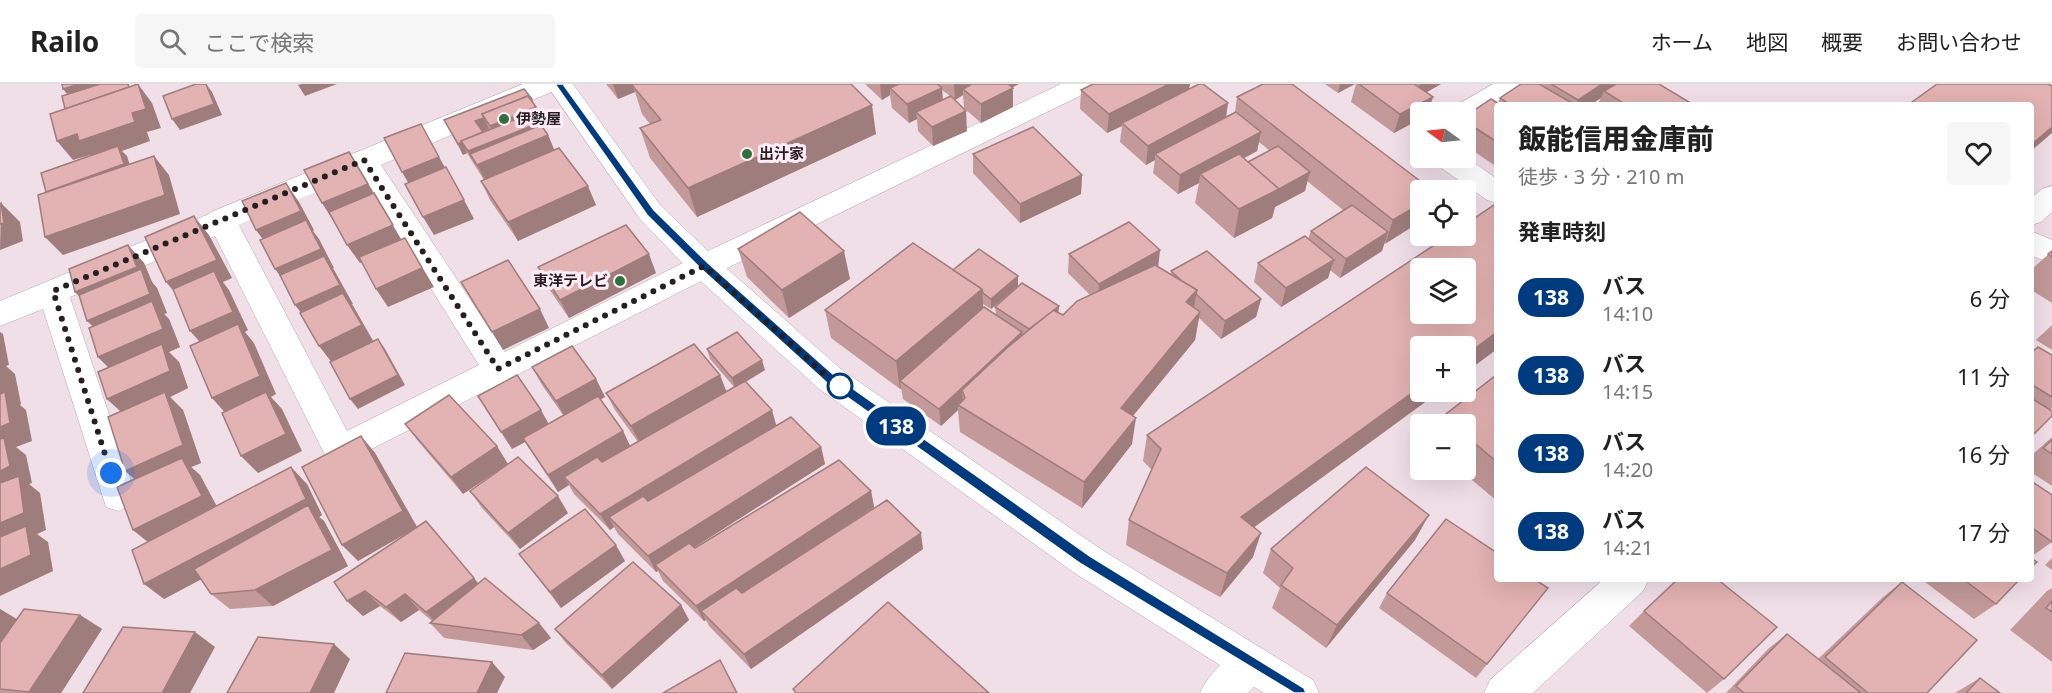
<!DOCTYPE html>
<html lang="ja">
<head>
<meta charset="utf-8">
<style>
	body { margin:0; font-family:"Noto Sans","Noto Sans JP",sans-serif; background:#f6f6f6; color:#222; height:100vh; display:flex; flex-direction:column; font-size:22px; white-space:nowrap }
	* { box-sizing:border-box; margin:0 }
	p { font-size:20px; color:#767676 }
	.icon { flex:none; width:33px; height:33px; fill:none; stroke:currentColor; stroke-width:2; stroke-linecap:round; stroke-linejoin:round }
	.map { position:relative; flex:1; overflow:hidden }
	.sheet { position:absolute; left:1494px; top:18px; width:540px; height:480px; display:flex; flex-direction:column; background:#fff; border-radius:6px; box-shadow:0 6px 24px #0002 }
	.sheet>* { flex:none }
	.badge { padding:0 12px; border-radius:20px; font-size:21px; line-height:39px }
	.needle { width:39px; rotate:285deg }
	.fabs { position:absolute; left:1410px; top:18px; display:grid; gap:12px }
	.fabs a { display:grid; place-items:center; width:66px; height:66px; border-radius:6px; background:#fff; box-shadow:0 6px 24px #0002; font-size:30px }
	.you { position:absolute; width:30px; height:30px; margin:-15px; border:4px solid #fff; border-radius:50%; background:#1a73e8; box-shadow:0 0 0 9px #1a73e833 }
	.map>.badge { position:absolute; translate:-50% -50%; box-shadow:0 0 0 3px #fff }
	h2 { padding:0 24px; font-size:22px; line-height:54px }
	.round { display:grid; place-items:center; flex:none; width:63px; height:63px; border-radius:6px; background:#f6f6f6 }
	.summary { display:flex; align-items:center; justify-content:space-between; height:102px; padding:0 24px }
	h1 { font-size:28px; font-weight:800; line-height:45px }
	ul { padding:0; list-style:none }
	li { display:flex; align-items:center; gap:18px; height:78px; padding:0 24px }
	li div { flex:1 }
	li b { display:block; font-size:22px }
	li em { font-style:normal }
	li .badge { min-width:66px; font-weight:700; text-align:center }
	header { display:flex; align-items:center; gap:36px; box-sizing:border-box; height:84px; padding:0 30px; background:#fff; border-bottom:2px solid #e0e0e0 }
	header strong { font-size:28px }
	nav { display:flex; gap:33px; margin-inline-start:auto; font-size:21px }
	.search { width:420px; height:54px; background:#f6f6f6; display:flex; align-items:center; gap:15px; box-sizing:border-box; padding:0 21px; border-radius:6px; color:#767676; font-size:22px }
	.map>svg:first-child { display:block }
</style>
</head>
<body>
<header>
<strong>Railo</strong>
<div class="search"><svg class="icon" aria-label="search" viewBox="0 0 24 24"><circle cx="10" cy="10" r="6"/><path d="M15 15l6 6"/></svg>ここで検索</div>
<nav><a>ホーム</a><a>地図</a><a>概要</a><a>お問い合わせ</a></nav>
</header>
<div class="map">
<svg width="2052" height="609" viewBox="0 0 2052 609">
	<rect width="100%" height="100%" fill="#f1dfe8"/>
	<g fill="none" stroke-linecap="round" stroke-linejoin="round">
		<defs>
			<g id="street">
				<path d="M523,0H560L556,6L381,81L505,268L693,174L1061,0H1096L1092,6L715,190L340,381L328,377L215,152L70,213L136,412L130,423L118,427L106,423L43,225L0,242V217L209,130L211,128ZM359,90L479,281L347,347L239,141Z"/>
				<path d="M1493,0H1526L1522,6L1475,34L1466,37V28H1452L1455,22Z"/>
				<path d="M1466,73L1497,95V119L1487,116L1437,81L1433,74Z"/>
				<path d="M2052,102V128L2041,138L2031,141V114L2042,105Z"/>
				<path d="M2031,147L2052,156V180L2031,171Z"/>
				<path d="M1604,495H1649L1643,507L1533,609H1484L1490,596Z"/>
				<path d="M1251,561L1265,566L1270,579L1265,592L1248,609H1200C1209,588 1230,569 1251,561Z"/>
			</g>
			<path id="secondary" d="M546,0H573L660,121L715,174L842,286L1099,464L1313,596L1319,609H1264L1073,488L818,304L693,190L640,135Z"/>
		</defs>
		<use href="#street" stroke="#b7a5ae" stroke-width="1"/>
		<use href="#secondary" stroke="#b7a5ae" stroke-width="1"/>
		<use href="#street" fill="#fff" fill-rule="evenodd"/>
		<use href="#secondary" fill="#fff" fill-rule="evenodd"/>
	</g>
	<g fill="#c39999" fill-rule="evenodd">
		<path d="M606,0H851L876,50L697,133L650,74L640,44L650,40L642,30L635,8L618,15Z"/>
		<path d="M865,0H1019L1012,3L1013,23L981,39L964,24L963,11L955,16L967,47L933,62L918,47L917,35L909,39L892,24L890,11L882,16ZM942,6L950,12L943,16Z"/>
		<path d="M1093,0H1190L1189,5L1228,19L1226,33L1235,28L1237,13L1432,106L1384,160L1382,167L1340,194L1330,186L1328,194L1281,223L1254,198L1258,179L1308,155L1311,147L1343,126L1307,97L1305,107L1275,123L1272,134L1234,154L1195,119L1199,99L1178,110L1153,89L1155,76L1146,81L1120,58L1122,42L1107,49L1080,25L1081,6ZM1259,58L1270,67L1248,78L1244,74L1257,67Z"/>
		<path d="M1325,0H1355L1338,9Z"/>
		<path d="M1356,0H1441L1426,8L1433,13L1428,28H1420V35L1394,49L1351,18Z"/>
		<path d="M1521,0H1659L1694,21H1597L1601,14L1590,21H1497V83L1466,62V32L1498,19L1500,14Z"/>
		<path d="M535,21L544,42L543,43L548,51L554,66L596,121L518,157L490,116L481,97L484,96L467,69L463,71L444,36Z"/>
		<path d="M973,70L1082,91L1081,110L1020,139L973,89Z"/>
		<path d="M1497,119V265L1466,288V262L1254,443L1253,473L1220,513L1126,461L1129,436L1152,386L1143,377L1147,351Z"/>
		<path d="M128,161L144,179L152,198L157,204L167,229L164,230L169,235L180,263L169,268L179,278L188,304L170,313L183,326L201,379L191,383L200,391L216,422L307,400L322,431L319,433L324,437L348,482L273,522L230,525L211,510L201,495L164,515L148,458L133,446L135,395L125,387L120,327L107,315L108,283L98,273L93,242L79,212L75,208Z"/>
		<path d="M738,165L850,195L789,234L747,193Z"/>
		<path d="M2052,167V219L2031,206V186Z"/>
		<path d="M1069,170L1158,183L1171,191V187L1261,215L1256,233L1221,255L1199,234L1195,256L1133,332L1132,360L1082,424L960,348L958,326L941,342L903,315L901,304L900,305L831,254L825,226L953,186L1018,192V202L1059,222L1058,229L1063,231L1090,211L1068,189ZM1018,203L995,223L996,231L983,224V220L991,225Z"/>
		<path d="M538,183L656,189L569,234L547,202Z"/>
		<path d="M2052,241V266L2036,256Z"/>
		<path d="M2038,263L2052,271V324L2031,353V269Z"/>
		<path d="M707,265L765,286L746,298L777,342L821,363L825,380L694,463L695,464L871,407L874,423L923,465L751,585L709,542L706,536L704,537L663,497L658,487L656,488L618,450L614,443L610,446L574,410L569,401L558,408L525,358L512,365L549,340L563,331L542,301L532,283L596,295L605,313L600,315L623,347L630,362L638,358L615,326L606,309L720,291L726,308L734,303L710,275Z"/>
		<path d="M1497,294V417L1460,386H1466V340H1438L1442,333Z"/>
		<path d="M405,340L508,380L463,410L418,357Z"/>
		<path d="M361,352L375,369L417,443L478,499L539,539L551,554L533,566L444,554L430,539L432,537L419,526L401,538L380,522L363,532L347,517L411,447L358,477Z"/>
		<path d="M2052,353V402L2031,388V372Z"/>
		<path d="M2031,397L2052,458L2031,473Z"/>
		<path d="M470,407L568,429L520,465L482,424Z"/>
		<path d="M1415,456L1326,564L1272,524L1280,504L1263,489L1271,465Z"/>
		<path d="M519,470L625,477L561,524Z"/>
		<path d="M2052,474V486L2045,481Z"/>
		<path d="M1927,495H2020L1996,520L1974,535L1925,498Z"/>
		<path d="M1902,498L1927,609H1726L1769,564L1787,550L1818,575L1882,514Z"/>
		<path d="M1548,504L1476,594L1379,524L1387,509Z"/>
		<path d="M2052,504V578L2010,546L2047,507Z"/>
		<path d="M681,521L689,536L612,605L566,559L555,545Z"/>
		<path d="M0,525L17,535L80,531L102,545L61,609H0Z"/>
		<path d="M1644,527L1724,595L1707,609L1629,542Z"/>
		<path d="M1980,594L2000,609H1955Z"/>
	</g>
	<g fill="#9f7d7d">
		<path d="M79,0H123L72,16L63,5Z"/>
		<path d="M138,0L152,19L161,44L147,48L150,57L122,67L127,72L133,91L46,108L95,76L90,71L73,76L57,57L132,29Z"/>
		<path d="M206,0L212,8L222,31L180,46L172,35Z"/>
		<path d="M302,0H337L305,12L298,1Z"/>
		<path d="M613,0H654L632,1L635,8L618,15Z"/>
		<path d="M880,0H914L890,4V11L882,16Z"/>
		<path d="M954,0H984L963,5V11L955,16Z"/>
		<path d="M1011,0H1019L1011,4Z"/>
		<path d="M1169,0H1190L1188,8L1122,39V42L1107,49L1109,30Z"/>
		<path d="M1340,0H1355L1338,9Z"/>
		<path d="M1420,0H1441L1415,15Z"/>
		<path d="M1602,0H1615L1604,7L1601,14L1590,21H1576L1578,16Z"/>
		<path d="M942,4L943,23L916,28L917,35L909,39L907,20Z"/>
		<path d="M1013,4V23L981,39V20Z"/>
		<path d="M1433,13L1428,28H1420V35L1394,49L1400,30Z"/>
		<path d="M532,15L544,42L541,44L548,51L556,70L487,100L477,81L470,70L478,87L468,67L496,56L490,42Z"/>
		<path d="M1228,19L1225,39L1155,70V76L1146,81L1148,62Z"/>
		<path d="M872,21L876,50L697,133L688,104Z"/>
		<path d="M966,27L967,47L933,62L932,43Z"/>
		<path d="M484,34L489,45L481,48L475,37Z"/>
		<path d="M2052,43V49L2031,67V61Z"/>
		<path d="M1261,48L1257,67L1206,95L1200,90L1199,99L1178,110L1180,91Z"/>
		<path d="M462,58L467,69L463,71L458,60Z"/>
		<path d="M349,68L380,119L334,138L322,119Z"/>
		<path d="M154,72L169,91L180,130L63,171L45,153Z"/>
		<path d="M439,73L450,92L413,107L402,88Z"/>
		<path d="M1310,88L1305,107L1275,123L1272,134L1234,154L1239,125Z"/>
		<path d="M1082,91L1081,110L1020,139V120Z"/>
		<path d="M286,99L299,118L314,146L313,147L319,155L334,184H333L353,220H352L375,260L333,280L319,262L309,239L295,221L289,204L275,185L270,165L256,146Z"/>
		<path d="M588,102L596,121L518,157L508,138Z"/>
		<path d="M374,109L404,160L360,179L347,161Z"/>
		<path d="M464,116L474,135L434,151L423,133Z"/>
		<path d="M1,119L20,138L23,157L0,166Z"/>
		<path d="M1420,120V138L1385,160L1393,136Z"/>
		<path d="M194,132L209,151L232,194L223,198L229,206L248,246L245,248L254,259L276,310L271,313L282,325L302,367L258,389L241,372L228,332L212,314L207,266L190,247L182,217L166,198Z"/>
		<path d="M1388,148L1382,167L1340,194L1346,175Z"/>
		<path d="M405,154L434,203L388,223L376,205Z"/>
		<path d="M128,161L144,179L152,198L157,204L167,229L164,230L169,235L180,263L169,268L179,278L188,304L170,313L183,326L201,379L191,383L200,391L220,428L153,462L133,446L145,404L125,387L126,332L107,315L116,291L98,273L106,255L87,237L94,226L75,208Z"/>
		<path d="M1160,166L1158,185L1098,218L1099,200Z"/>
		<path d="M844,167L850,195L789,234L782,206Z"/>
		<path d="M649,170L656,189L569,234L560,216Z"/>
		<path d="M1334,176L1328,194L1281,223L1286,204Z"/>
		<path d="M1018,192V202L991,225V215Z"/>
		<path d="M982,205L984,234L900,297L901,304L900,305L896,277Z"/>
		<path d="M1197,206L1192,234L1186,218Z"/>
		<path d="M1261,215L1256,233L1221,255L1225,237Z"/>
		<path d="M1059,222L1058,232L1032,246Z"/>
		<path d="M540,225L549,244L503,266L492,248Z"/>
		<path d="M1200,228L1195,256L1118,350L1121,324Z"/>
		<path d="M0,248L3,250L9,281L6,282L15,290L21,320L20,321L26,326L32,357L16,363L26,371L32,399L29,400L40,409L46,446L37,450L48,458L53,487L0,512Z"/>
		<path d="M1022,248V266L965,314L962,306L963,321H958V326L941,342L939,325Z"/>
		<path d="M1497,248V265L1466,288V271Z"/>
		<path d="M378,255L385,265L405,301L358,325L350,315Z"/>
		<path d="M762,276L765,286L735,304L732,294Z"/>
		<path d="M720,291L727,309L640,359L631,342Z"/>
		<path d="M596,295L605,313L566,335L556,317Z"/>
		<path d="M1420,303V308H1439L1234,458L1241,433Z"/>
		<path d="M541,326L551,344L512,365L501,348Z"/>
		<path d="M772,326L777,344L617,442L609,433L614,443L610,446L600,430Z"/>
		<path d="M1136,334L1132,360L1082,424L1084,398Z"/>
		<path d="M623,347L631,364L571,400L564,393L569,401L558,408L548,391Z"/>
		<path d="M361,352L375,369L417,443L358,477L342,461Z"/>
		<path d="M497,362L508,380L463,410L451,393Z"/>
		<path d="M821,363L825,380L659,486L655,481L658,487L656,488L648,472Z"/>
		<path d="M291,383L307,400L322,431L319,433L324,437L348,482L273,522L255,506L315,435L164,515L144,500Z"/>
		<path d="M871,407L874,423L708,534L701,527L706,536L704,537L696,522Z"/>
		<path d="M558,412L568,429L520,465L508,449Z"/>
		<path d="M1429,431L1415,456L1326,564L1337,541Z"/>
		<path d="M921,449L923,465L751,585L744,570Z"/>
		<path d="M1261,449L1253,473L1220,513L1227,489Z"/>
		<path d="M616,461L625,477L561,524L550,508Z"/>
		<path d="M474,494L486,509L437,540L426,528Z"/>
		<path d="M365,507L380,522L363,532L347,517Z"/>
		<path d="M405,510L419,526L401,538L386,523Z"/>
		<path d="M681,521L689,536L612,605L602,591Z"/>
		<path d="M0,525L24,540L0,576Z"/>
		<path d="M80,531L102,545L61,609H31L29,608Z"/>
		<path d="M539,539L551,554L533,566L521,551Z"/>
		<path d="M195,548L215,563L190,609H162Z"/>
		<path d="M334,560L350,575L334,609H310Z"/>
		<path d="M492,578L505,593L497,609H477Z"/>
	</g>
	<g fill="#e3b2b2" stroke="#9f7d7d" stroke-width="1.5" fill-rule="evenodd">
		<path d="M62,0H79L63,5Z"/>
		<path d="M100,0H128L129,3L65,25L62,12Z"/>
		<path d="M138,0L146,25L132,29L135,38L79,57L77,50L57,57L50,30Z"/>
		<path d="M196,0H206L214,20L172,35L163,12Z"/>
		<path d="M633,0H851L872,21L688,104L640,44L661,36L632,1Z"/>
		<path d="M899,0H937L942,4L907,20L890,4Z"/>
		<path d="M972,0H1008L1013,4L981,20L963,5Z"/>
		<path d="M1093,0H1169L1109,30L1081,6Z"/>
		<path d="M1199,0H1203L1228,19L1148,62L1122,39Z"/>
		<path d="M1263,0H1292L1432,106H1420V120L1393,136L1237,13Z"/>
		<path d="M1359,0H1414L1433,13L1400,30Z"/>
		<path d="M1521,0H1539L1574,20L1572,21H1511L1500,14Z"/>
		<path d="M1551,0H1602L1578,16Z"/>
		<path d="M1616,0H1659L1694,21H1626L1604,7Z"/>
		<path d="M1937,0H2048L2052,2V43L2031,61V21H1908Z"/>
		<path d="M524,5L532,15L530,16L528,12L482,30L484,34L475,37L483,48L461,57L462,58L458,60L444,36Z"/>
		<path d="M528,12L536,23L490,42L482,30Z"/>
		<path d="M951,12L966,27L932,43L916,28Z"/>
		<path d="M1491,15L1501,21H1497V58L1466,38V32Z"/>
		<path d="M1236,28L1261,48L1180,91L1155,70Z"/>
		<path d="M532,29L539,39L468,67L461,57Z"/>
		<path d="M421,40L439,73L402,88L384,54Z"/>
		<path d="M541,41L548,51L477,81L470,70Z"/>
		<path d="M1033,43L1082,91L1020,120L973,70Z"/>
		<path d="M118,62L124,80L46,108L41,89Z"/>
		<path d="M1278,62L1310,88L1279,105L1248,78Z"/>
		<path d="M559,64L588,102L508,138L481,97Z"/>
		<path d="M349,68L368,100L322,119L304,86Z"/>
		<path d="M1239,70L1279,105L1239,125L1200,90Z"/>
		<path d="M154,72L165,111L45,153L38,111Z"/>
		<path d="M446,83L464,116L423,133L405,100Z"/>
		<path d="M286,99L301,127L256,146L242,117Z"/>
		<path d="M374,109L393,141L347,161L329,128Z"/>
		<path d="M1,119L4,139L0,140V120Z"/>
		<path d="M1497,119V248L1466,271V262H1420V303L1241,433L1261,449L1227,489L1129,436L1161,365L1147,351L1448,152H1466V140ZM1420,184H1466V230H1420Z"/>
		<path d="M1352,121L1388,148L1346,175L1311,147Z"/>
		<path d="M800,128L844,167L782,206L738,165Z"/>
		<path d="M194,132L217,176L166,198L145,153Z"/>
		<path d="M306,136L321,165L275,185L260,156Z"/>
		<path d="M1129,138L1160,166L1099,200L1069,170Z"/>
		<path d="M626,141L649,170L560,216L538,183Z"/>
		<path d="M1305,152L1334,176L1286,204L1258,179Z"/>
		<path d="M405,154L422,184L376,205L359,173Z"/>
		<path d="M913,159L982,205L896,277L825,226Z"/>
		<path d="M128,161L137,183L75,208L69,185Z"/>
		<path d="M979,165L1018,192L991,215L983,209L982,205L953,186Z"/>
		<path d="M1207,167L1261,215L1225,237L1196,210L1197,206L1183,198L1171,187Z"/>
		<path d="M2052,167V173L2048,170Z"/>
		<path d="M324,172L340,201L295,221L280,191Z"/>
		<path d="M508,176L540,225L492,248L461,198Z"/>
		<path d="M1155,181L1197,206L1186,218L1200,228L1121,324L1136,334L1084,398L958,321L965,314L962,306L1008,263L1053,226L1063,231L1077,217Z"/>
		<path d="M141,185L150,210L87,237L79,211Z"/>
		<path d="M214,187L233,228L190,247L173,205Z"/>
		<path d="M1022,199L1059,222L1029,245L995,223Z"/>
		<path d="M343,209L362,241L319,262L300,229Z"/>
		<path d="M152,217L163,245L98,273L89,244Z"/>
		<path d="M984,223L1022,248L939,325L900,297Z"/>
		<path d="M238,240L260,292L212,314L190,262Z"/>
		<path d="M737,248L762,276L732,294L707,265Z"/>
		<path d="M378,255L398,291L350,315L330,278Z"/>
		<path d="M162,260L170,287L107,315L98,288Z"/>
		<path d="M694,260L720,291L631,342L606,309Z"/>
		<path d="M572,262L596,295L556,317L532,283Z"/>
		<path d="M2038,263L2052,271V313L2031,300V269Z"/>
		<path d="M517,291L541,326L501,348L478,312Z"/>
		<path d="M1495,292L1497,294V378L1466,352V340H1451L1442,333Z"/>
		<path d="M745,297L772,326L600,430L564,393L597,373L602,378Z"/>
		<path d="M5,308L10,339L0,343V310Z"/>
		<path d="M165,308L183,361L125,387L108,333Z"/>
		<path d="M266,308L286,350L241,372L222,329Z"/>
		<path d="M449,311L497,362L451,393L405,340Z"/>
		<path d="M598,312L623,347L548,391L523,354Z"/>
		<path d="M2031,314L2052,327V332L2031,353Z"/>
		<path d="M791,333L821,363L648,472L609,433L643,412L648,417Z"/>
		<path d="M361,352L403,427L342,461L302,383Z"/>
		<path d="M4,354L10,382L0,387V355Z"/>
		<path d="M2052,356V370L2043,364Z"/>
		<path d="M518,373L558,412L508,449L470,407Z"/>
		<path d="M182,374L202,412L133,446L117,403Z"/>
		<path d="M839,376L871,407L696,522L655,481L689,459L695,464Z"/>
		<path d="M291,383L306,415L144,500L132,466Z"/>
		<path d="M1366,383L1429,431L1337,541L1281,501L1293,484L1271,465Z"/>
		<path d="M19,392L24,429L0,439V399Z"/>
		<path d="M2031,397L2052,411V458L2031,443Z"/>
		<path d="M887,416L921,449L744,570L701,527L736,504L742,509Z"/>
		<path d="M308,421L332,466L255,506L211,510L194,485Z"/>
		<path d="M585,425L616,461L550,508L519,470Z"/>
		<path d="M1446,435L1497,469V495H1534L1548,504L1487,580L1387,509Z"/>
		<path d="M426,437L474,494L426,528L405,510L386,523L365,507L347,517L334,498Z"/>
		<path d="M26,442L31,471L0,485V453Z"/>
		<path d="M2031,474L2037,478L2031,483Z"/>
		<path d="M633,478L681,521L602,591L555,545Z"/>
		<path d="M485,494L539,539L521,551L430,539Z"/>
		<path d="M1678,495H1717L1777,543L1724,595L1644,527Z"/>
		<path d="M1963,495H2020L1996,520Z"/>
		<path d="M1902,498L1977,556L1927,609H1868L1825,573Z"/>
		<path d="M2052,517V528L2046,524Z"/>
		<path d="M888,518L989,609H796L793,605Z"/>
		<path d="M24,525L80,531L29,608L0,605V559Z"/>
		<path d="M123,543L195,548L162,609H83Z"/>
		<path d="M1787,550L1861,609H1744L1736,602Z"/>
		<path d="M258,553L334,560L310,609H227Z"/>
		<path d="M405,569L492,578L477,609H386Z"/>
		<path d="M720,576L737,609H663Z"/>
		<path d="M1980,594L2000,609H1966Z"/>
	</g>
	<path fill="#003b80" stroke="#fff" stroke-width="1.5" d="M555,0H563L654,126L708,179L835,292L1090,472L1304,604L1306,609H1294L1081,480L826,298L700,184L647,131Z"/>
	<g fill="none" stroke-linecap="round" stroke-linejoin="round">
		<path stroke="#251f22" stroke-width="6" stroke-dasharray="0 10.8" d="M111,389L53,207L364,76L498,285L704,182L830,295L849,308L840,302"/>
	</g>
	<g fill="#2d713d" stroke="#ffecf6" stroke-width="2">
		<circle cx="504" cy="35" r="6"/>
		<circle cx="747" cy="70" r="6"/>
		<circle cx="620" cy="197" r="6"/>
	</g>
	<circle fill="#fff" stroke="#003b80" stroke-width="3" cx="840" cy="302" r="12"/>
	<g text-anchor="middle" stroke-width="6" stroke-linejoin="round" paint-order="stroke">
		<g font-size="15" font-weight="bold" fill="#251f22" stroke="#ffecf6" text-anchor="start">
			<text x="516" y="40">伊勢屋</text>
			<text x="759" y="75">出汁家</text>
			<text x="608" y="202" text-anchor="end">東洋テレビ</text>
		</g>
	</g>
</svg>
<div class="fabs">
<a><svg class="needle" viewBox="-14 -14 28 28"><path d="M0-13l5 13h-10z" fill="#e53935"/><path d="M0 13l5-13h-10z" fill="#767676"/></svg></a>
<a><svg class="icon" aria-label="locate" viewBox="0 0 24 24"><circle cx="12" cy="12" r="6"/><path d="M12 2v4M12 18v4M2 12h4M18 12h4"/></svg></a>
<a><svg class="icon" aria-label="layers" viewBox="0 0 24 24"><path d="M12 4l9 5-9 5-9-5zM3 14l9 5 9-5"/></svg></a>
<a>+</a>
<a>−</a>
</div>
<div class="you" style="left:111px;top:389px"></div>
<b class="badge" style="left:896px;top:342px;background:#003b80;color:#fff">138</b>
<section class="sheet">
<div class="summary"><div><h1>飯能信用金庫前</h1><p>徒歩 · 3 分 · 210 m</p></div><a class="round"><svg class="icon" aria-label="heart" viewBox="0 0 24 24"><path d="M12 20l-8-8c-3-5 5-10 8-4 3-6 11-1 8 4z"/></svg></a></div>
<h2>発車時刻</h2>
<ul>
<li><span class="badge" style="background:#003b80;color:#fff">138</span><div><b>バス</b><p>14:10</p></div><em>6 分</em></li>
<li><span class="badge" style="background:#003b80;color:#fff">138</span><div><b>バス</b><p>14:15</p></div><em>11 分</em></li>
<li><span class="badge" style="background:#003b80;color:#fff">138</span><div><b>バス</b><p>14:20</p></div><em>16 分</em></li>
<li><span class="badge" style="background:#003b80;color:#fff">138</span><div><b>バス</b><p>14:21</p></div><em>17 分</em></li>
</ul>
</section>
</div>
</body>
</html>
